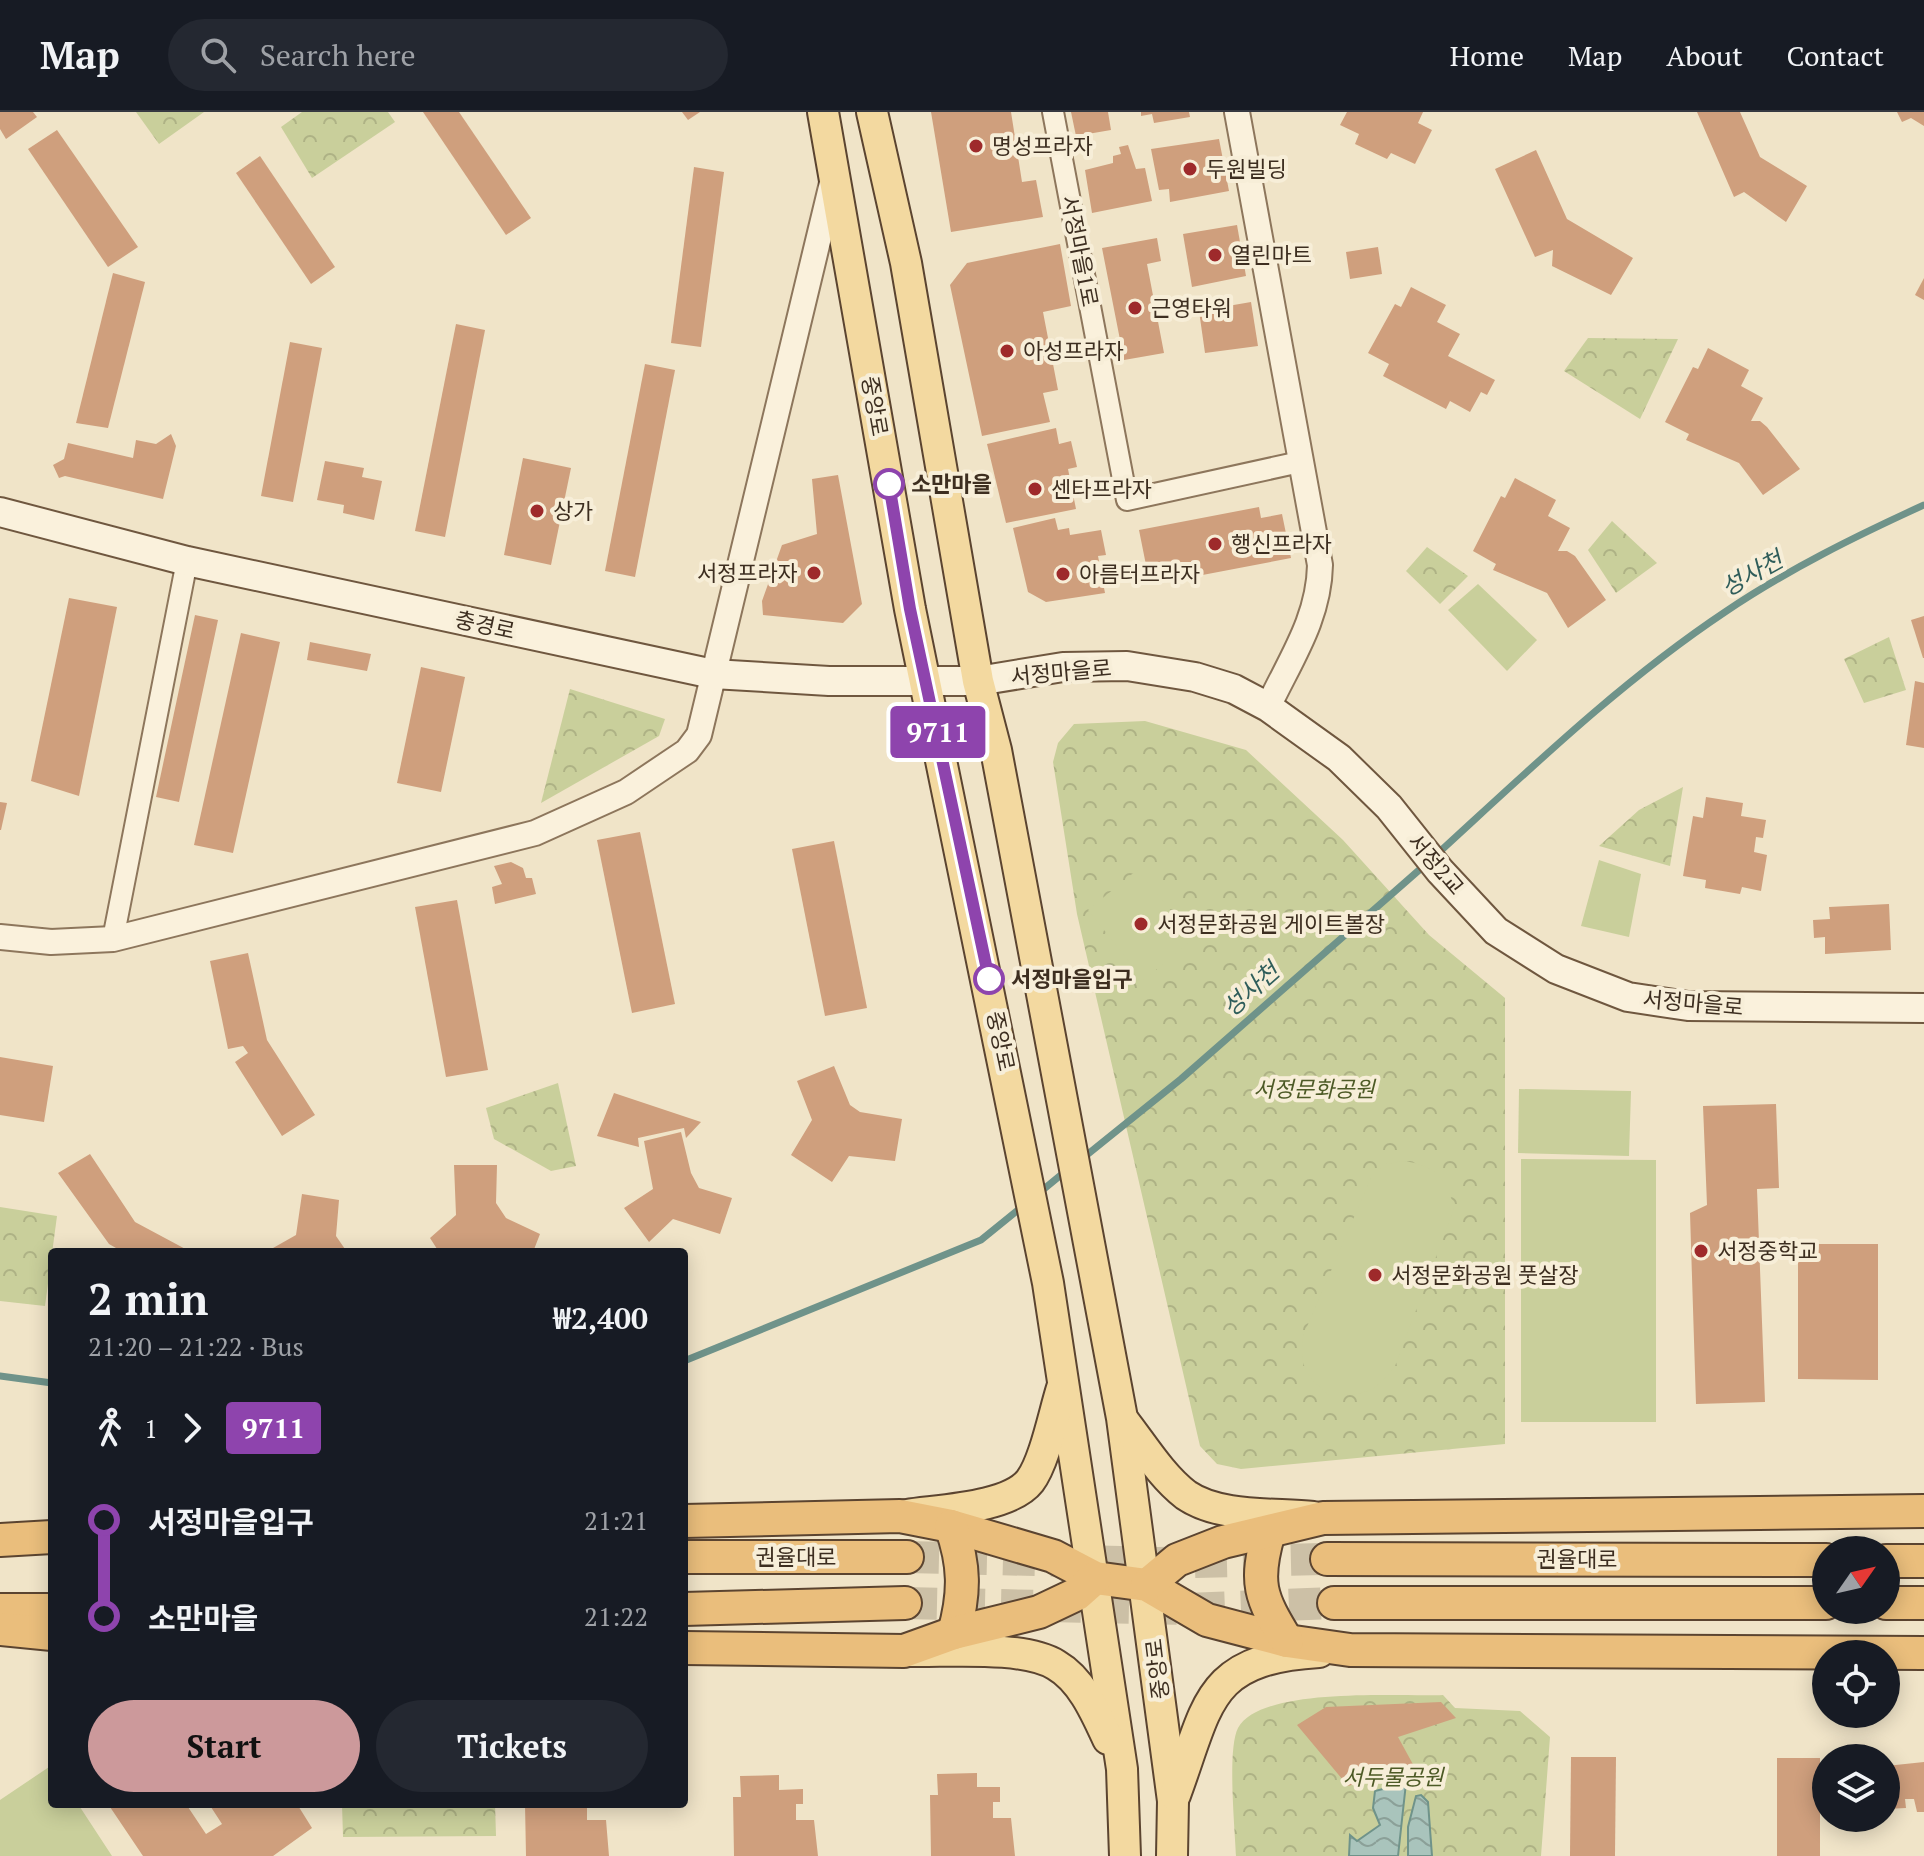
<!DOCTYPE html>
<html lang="en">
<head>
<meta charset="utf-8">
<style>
	body { margin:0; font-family:"PT Serif","Noto Sans KR",serif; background:#242831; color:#f1f3f6; height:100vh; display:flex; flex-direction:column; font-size:30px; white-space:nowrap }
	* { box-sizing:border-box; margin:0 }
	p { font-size:26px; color:#9ea1a6 }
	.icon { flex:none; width:44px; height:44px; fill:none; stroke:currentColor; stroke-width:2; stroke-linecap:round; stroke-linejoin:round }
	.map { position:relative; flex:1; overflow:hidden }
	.side { position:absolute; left:48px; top:1136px; width:640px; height:560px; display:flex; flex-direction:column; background:#171b24; border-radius:8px; box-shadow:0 4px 20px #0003 }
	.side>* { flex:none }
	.badge { padding:0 16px; border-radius:6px; font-size:28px; line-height:52px }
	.needle { width:52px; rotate:56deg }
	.fabs { position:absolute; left:1812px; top:1424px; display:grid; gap:16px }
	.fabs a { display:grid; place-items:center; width:88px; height:88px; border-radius:50%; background:#171b24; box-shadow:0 4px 20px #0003; font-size:40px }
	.map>.badge { position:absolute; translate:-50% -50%; box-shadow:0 0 0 4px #fff }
	.legs { display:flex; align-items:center; gap:12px; height:88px; padding:0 40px; font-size:26px }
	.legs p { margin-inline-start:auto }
	.summary { display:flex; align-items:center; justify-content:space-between; height:136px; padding:0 40px }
	h1 { font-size:44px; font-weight:700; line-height:60px }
	.primary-button { display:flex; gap:16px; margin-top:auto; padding:16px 40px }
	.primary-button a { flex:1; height:92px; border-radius:48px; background:#cc999b; color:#111; font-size:32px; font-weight:700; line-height:92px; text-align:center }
	.primary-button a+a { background:#242831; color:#f1f3f6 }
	ul { padding:0 40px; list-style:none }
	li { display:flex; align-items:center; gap:28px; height:96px; font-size:30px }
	li i { display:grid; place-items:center; width:12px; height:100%; margin:0 10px; background:currentColor }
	li i::after { content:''; width:20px; height:20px; margin:-10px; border:6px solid; border-radius:50%; background:#171b24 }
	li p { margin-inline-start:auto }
	li:first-child i { background:linear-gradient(#0000 50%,currentColor 0) }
	li:last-child i { background:linear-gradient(currentColor 50%,#0000 0) }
	header { display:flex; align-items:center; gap:48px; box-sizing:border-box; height:112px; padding:0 40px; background:#171b24; border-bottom:2px solid #363941 }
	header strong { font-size:38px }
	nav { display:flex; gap:44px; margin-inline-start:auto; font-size:28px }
	.search { width:560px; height:72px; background:#242831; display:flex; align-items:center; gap:20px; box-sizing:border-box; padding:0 28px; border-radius:44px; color:#9ea1a6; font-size:30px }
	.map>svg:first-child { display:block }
</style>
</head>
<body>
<header>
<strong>Map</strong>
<div class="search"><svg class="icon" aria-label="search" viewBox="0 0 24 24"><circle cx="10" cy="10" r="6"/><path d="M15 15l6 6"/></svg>Search here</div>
<nav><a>Home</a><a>Map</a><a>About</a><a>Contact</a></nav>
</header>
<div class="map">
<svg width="1924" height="1744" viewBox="0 0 1924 1744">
	<defs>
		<pattern id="park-crowns" width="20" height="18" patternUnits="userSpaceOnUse" patternTransform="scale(2)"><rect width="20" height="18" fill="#c9cf9b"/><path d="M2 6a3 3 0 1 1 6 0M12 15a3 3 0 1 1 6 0" fill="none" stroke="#aeb285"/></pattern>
		<pattern id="water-waves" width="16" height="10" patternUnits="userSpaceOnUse" patternTransform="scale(2)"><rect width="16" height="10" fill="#a9c4bc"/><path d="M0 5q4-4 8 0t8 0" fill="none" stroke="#8ba098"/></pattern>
	</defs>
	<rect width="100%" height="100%" fill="#f0e4c8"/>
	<g fill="url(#park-crowns)">
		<path d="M136,0H204L159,32Z"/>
		<path d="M302,0H388L395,10L312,66L281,15Z"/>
		<path d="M1588,226L1678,227L1640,307L1564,259Z"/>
		<path d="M1612,409L1657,451L1616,481L1588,438Z"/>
		<path d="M1427,435L1468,464L1440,492L1406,459Z"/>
		<path d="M1889,525L1906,578L1864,591L1844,547Z"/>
		<path d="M570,577L665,607L659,624L541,691Z"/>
		<path d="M1145,609L1246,638L1343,728L1429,823L1505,886V1332L1241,1357L1217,1352L1200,1334L1077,802L1053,650L1058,631L1074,612Z"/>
		<path d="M1683,675L1670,754L1599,734L1639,698Z"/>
		<path d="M558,971L576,1054L551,1059L494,1027L486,996Z"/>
		<path d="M0,1095L57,1104L45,1194L0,1189Z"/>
		<path d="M1443,1583L1455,1596L1520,1599L1550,1625L1541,1744H1236C1235,1717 1227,1637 1238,1616C1261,1574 1399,1585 1443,1583Z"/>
		<path d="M342,1692H495L496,1724L343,1725Z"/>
	</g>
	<g fill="#c9cf9b">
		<path d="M1478,472L1537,528L1507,559L1448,498Z"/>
		<path d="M1599,748L1641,762L1629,825L1581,814Z"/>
		<path d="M1137,758L1194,826L1144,868L1088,798Z"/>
		<path d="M1519,977L1631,979L1629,1044L1518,1041Z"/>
		<path d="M1521,1047L1656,1048V1310H1521Z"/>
		<path d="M1403,1049C1433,1052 1448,1067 1454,1097L1395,1254C1374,1282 1364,1283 1329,1283C1306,1264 1299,1255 1303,1224L1373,1061L1386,1052Z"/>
		<path d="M52,1653V1692H78L112,1744H0V1688Z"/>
	</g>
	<g fill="url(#water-waves)" stroke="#6f938a" stroke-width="2">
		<path d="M1406,1671L1398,1744H1349L1350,1723L1357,1729L1380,1713L1373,1696L1375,1679Z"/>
		<path d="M1421,1683L1428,1690L1432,1744H1408V1715L1416,1684Z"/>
	</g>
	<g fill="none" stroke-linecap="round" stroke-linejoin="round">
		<g stroke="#6f938a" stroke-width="7">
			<path d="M1435,744C1528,659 1620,570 1725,500C1787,458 1856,424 1924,393"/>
			<path d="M1083,1046L1181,967L1426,752"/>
			<path d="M1039,1081L1067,1058"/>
			<path d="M684,1249L981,1128L1023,1094"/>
			<path d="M0,1264L52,1271"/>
		</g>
	</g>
	<g fill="#cf9f7d">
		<path d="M0,0H33L37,5L6,27L0,17Z"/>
		<path d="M423,0H459L531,106L506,123Z"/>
		<path d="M682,0H700L688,8Z"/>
		<path d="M931,0H1011L1022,70L1036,68L1043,105L951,120Z"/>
		<path d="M1071,0H1108L1111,18L1076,24Z"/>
		<path d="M1141,0H1189L1190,5L1154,11L1152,2L1141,4Z"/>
		<path d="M1347,0H1423L1418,11L1432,18L1415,52L1391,41L1387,47L1355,32L1359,22L1340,13Z"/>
		<path d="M1697,0H1740L1760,45L1807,74L1786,110L1744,80L1734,85Z"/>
		<path d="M1897,0H1924V14L1911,6L1902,10Z"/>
		<path d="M57,18L138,135L108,155L28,37Z"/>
		<path d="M1219,27L1229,79L1170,90L1169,77L1159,78L1151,37Z"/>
		<path d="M1128,33L1136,57L1145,56L1152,89L1092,101L1085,58L1113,51V44L1121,42L1119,35Z"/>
		<path d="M1536,38L1567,107L1633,146L1611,183L1552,154L1553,138L1535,145L1495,57Z"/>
		<path d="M260,44L335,155L311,172L236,61Z"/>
		<path d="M694,55L724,60L701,235L671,231Z"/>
		<path d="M1237,113L1246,164L1192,175L1183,122Z"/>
		<path d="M1157,126L1161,149L1147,152L1164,241L1124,248L1102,136Z"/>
		<path d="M1060,132L1071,194L1043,200L1058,278L1043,281L1050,310L982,324L950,173L967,151Z"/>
		<path d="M1378,135L1382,162L1350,167L1346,140Z"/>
		<path d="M113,161L145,170L108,316L76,311Z"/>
		<path d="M1924,166V188L1915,183Z"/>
		<path d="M1411,175L1446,193L1437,210L1460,222L1448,244L1495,268L1487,283L1481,280L1470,300L1450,289L1446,297L1383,264L1389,252L1368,241L1395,192L1401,195Z"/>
		<path d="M1251,190L1258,234L1205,241L1199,199Z"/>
		<path d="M456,212L485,218L445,425L415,419Z"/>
		<path d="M290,230L322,236L293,390L261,384Z"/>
		<path d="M1708,236L1749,258L1741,274L1763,286L1751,309H1760L1767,315L1800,357L1763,383L1739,351L1686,328L1689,322L1665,310L1693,255L1698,257Z"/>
		<path d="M645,252L675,258L635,465L605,459Z"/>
		<path d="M1056,316L1059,332L1071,329L1077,355L1068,357L1076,397L1006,411L987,332Z"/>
		<path d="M171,322L176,334L163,387L65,364L59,366L53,353L64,347L68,331L133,346L136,328L156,332Z"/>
		<path d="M523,346L571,356L551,453L504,443Z"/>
		<path d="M325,349L364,356L362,365L382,369L374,408L343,401L344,393L317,388Z"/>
		<path d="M838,363L862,492L843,511L763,503L762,489L782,433L817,422L812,367Z"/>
		<path d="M1515,366L1556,388L1548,404L1570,416L1558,439H1567L1575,444L1606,488L1568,516L1547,481L1493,458L1496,452L1473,439L1501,384L1505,386Z"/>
		<path d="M1259,395L1261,406L1282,402L1291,446L1150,473L1139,418Z"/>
		<path d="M1055,406L1058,418L1069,416L1070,423L1101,418L1106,443L1098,444L1105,481L1046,490L1028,480L1013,416Z"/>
		<path d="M69,486L117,495L79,684L31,669Z"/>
		<path d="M195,503L218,508L179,690L156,685Z"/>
		<path d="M1924,504V546H1923L1911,508Z"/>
		<path d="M241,521L280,530L233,741L194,733Z"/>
		<path d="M310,530L371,542L367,559L307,548Z"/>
		<path d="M421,555L465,565L441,680L397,671Z"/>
		<path d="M1915,569L1924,571V636L1906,633Z"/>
		<path d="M1706,685L1743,691L1741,704L1766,708L1763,726L1756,725L1754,740L1767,743L1761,779L1742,775L1740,782L1705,776L1706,768L1683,764L1693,704L1703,706Z"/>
		<path d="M0,690L7,691L1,718H0Z"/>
		<path d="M640,720L675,892L632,901L597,728Z"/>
		<path d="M834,729L867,896L825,904L792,737Z"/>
		<path d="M511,750L523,756L526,766H532L536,782L495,792L492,775L502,772L494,754Z"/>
		<path d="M457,788L488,958L446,965L415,795Z"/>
		<path d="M1889,792L1891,838L1825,842V825L1814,826L1813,808L1830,807L1829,795Z"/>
		<path d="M248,841L267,928L315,1003L282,1024L235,950L248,941L243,934L228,937L210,849Z"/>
		<path d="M0,945L53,954L44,1010L0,1003Z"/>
		<path d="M834,954L850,993L860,1000L902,1007L895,1049L849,1044L832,1070L791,1043L812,1008L797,969Z"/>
		<path d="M614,981L701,1010L686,1026L684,1016L638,1026L639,1035L597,1024Z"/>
		<path d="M1776,992L1779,1076L1757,1077L1765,1290L1696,1292L1690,1101L1707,1093L1703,994Z"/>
		<path d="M681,1020L691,1061L699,1076L732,1086L720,1122L673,1107L649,1130L624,1096L653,1077L644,1029Z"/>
		<path d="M90,1042L135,1110L191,1140H123L109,1132L58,1061Z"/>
		<path d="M454,1053H497L496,1091L506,1106L540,1122L533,1140H439L430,1126L456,1103Z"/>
		<path d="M302,1082L339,1088L336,1124L347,1140H266L296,1123Z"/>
		<path d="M1798,1132H1878V1268L1798,1267Z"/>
		<path d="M1441,1590L1456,1606L1398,1625L1415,1656L1348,1674L1297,1613L1326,1595Z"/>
		<path d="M1571,1645H1616L1615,1744H1570Z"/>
		<rect x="1777" y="1646" width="43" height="98"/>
		<path d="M1924,1650V1700H1917L1914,1687H1905L1906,1696L1886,1697V1654Z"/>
		<path d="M977,1661V1675H1000V1690H993V1706H1011L1015,1744H931L930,1683H938L937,1662Z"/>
		<path d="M779,1663V1678L803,1677V1692H796V1708H814L818,1744H734L733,1685H741L740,1664Z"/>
		<path d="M108,1692H186L206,1722L222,1712L209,1692H297L312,1716L273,1744H143Z"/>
		<path d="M525,1692H587V1708H606L609,1744H526Z"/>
	</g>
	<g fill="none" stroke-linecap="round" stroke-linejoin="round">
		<g stroke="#ccc0a6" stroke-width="32" stroke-dasharray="32 16" stroke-linecap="butt">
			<path d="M907,1445L1158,1451L1327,1447"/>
			<path d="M905,1491L1184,1497L1334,1491"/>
		</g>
		<defs>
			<g id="minor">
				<path d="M1053,0L1127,388L1300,350"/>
				<path d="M113,827L187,449"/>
			</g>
			<g id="tertiary">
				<path d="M1237,0L1320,453C1319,507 1290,548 1268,595"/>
				<path d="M0,825L51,830L113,827L535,721L626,680L687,639L699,623L832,71"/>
			</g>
			<path id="secondary" d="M0,400L187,449L713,562L829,569H978L1063,555L1127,554L1195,565L1234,577L1268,595L1339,646L1389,695L1440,759L1496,819L1556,857L1628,885L1688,894L1924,896"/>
			<g id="primary">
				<path d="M823,0L910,497L1048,1171L1122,1657L1125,1744"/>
				<path d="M872,0L906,151L978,569L996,638L1122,1306L1173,1689L1172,1744"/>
				<path d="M1123,1308C1142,1332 1161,1364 1186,1383C1219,1406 1275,1401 1313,1405"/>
				<path d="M907,1403C939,1398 1009,1396 1030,1369C1045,1349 1054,1301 1062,1276"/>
				<path d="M910,1539C948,1540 1023,1533 1056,1553C1082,1568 1096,1601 1108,1627"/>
				<path d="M1175,1683C1209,1591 1206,1547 1319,1540"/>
			</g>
			<g id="trunk">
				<path d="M684,1409L900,1404L951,1414L1053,1444L1095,1466L1147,1473L1207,1508L1287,1529L1350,1538L1924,1541"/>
				<path d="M951,1414C965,1453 965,1481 954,1521"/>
				<path d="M1269,1420C1254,1471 1260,1485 1287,1529"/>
				<path d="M0,1428L52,1425"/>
				<path d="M684,1445H907"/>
				<path d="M1327,1447L1826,1448"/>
				<path d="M1886,1449H1924"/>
				<path d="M1147,1473L1177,1448L1223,1430L1323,1406L1924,1399"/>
				<path d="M1334,1491H1826"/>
				<path d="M1886,1491H1924"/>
				<path d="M684,1497L905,1491"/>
				<path d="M0,1498H52"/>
				<path d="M0,1517L52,1522"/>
				<path d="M684,1536L904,1539L954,1521L1039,1500L1077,1482L1095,1466"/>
			</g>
		</defs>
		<use href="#minor" stroke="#8d765c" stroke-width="24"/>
		<use href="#tertiary" stroke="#8d765c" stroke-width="28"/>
		<use href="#secondary" stroke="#6f573f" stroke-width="32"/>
		<use href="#primary" stroke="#5b4430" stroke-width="34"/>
		<use href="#trunk" stroke="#5b4430" stroke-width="36"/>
		<use href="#minor" stroke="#faf1dc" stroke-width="20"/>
		<use href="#tertiary" stroke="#faf1dc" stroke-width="24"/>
		<use href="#secondary" stroke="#faf1dc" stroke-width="28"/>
		<use href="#primary" stroke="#f3d9a0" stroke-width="30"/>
		<use href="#trunk" stroke="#eabe7c" stroke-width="32"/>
	</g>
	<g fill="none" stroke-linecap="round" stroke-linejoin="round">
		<defs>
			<path id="line-1" d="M889,372L910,497L989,867"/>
		</defs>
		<use href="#line-1" stroke="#fff" stroke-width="18"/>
		<use href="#line-1" stroke="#8e44ad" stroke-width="12"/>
	</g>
	<g fill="#9e2a2b" stroke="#f7eed8" stroke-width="3">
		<circle cx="976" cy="34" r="8"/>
		<circle cx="1190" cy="57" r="8"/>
		<circle cx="1215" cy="143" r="8"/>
		<circle cx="1135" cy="196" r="8"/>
		<circle cx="1007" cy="239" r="8"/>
		<circle cx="1035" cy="377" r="8"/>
		<circle cx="537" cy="399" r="8"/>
		<circle cx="1215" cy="432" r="8"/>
		<circle cx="814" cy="461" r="8"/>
		<circle cx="1063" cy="462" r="8"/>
		<circle cx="1141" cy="812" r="8"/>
		<circle cx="1701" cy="1139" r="8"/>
		<circle cx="1375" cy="1163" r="8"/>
	</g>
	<g fill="#fff" stroke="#8e44ad" stroke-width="4">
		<circle cx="889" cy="372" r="14"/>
		<circle cx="989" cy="867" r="14"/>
	</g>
	<g text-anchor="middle" stroke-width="8" stroke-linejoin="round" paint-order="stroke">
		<g font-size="22" fill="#3d2e20" stroke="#f7eed8" text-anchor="start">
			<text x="992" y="42">명성프라자</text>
			<text x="1206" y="65">두원빌딩</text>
			<text x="1231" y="151">열린마트</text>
			<text x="1151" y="204">근영타워</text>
			<text x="1023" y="247">아성프라자</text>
			<text x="1051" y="385">센타프라자</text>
			<text x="553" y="407">상가</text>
			<text x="1231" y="440">행신프라자</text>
			<text x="798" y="469" text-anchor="end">서정프라자</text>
			<text x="1079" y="470">아름터프라자</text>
			<text x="1157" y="820">서정문화공원 게이트볼장</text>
			<text x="1717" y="1147">서정중학교</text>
			<text x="1391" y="1171">서정문화공원 풋살장</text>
		</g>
		<g font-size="22" fill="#3d2e20" stroke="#f7eed8">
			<text transform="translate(1080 139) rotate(79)" y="8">서정마을1로</text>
			<text transform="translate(875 294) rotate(80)" y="8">중앙로</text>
			<text transform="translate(485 513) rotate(12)" y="8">충경로</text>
			<text transform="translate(1061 560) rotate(-5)" y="8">서정마을로</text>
			<text transform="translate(1436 752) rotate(49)" y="8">서정2교</text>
			<text transform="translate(1693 891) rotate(5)" y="8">서정마을로</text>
			<text transform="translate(1001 929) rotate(78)" y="8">중앙로</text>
			<text x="796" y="1453">권율대로</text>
			<text x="1577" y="1455">권율대로</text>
			<text transform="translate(1157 1557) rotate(-97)" y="8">중앙로</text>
		</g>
		<g font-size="22" font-weight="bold" fill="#3d2e20" stroke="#f7eed8" text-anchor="start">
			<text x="911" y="380">소만마을</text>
			<text x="1011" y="875">서정마을입구</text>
		</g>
		<g font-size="22" font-style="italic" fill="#4d5a26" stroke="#f7eed8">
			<text x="1314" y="985">서정문화공원</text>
			<text x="1393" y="1673">서두물공원</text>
		</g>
		<g font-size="24" font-style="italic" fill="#2f5d5a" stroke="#f7eed8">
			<text transform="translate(1752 462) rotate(-29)" y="8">성사천</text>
			<text transform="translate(1251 878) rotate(-42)" y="8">성사천</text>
		</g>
	</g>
</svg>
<div class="fabs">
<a><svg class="needle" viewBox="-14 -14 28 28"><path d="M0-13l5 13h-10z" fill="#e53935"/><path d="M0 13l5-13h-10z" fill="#9ea1a6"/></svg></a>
<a><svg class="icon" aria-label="locate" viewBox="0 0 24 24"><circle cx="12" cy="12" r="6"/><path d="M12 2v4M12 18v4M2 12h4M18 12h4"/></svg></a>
<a><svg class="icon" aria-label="layers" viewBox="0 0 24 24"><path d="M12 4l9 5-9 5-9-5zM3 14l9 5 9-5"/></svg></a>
</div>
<b class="badge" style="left:938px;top:620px;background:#8e44ad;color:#fff">9711</b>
<section class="side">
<div class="summary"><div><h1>2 min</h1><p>21:20 – 21:22 · Bus</p></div><b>₩2,400</b></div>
<div class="legs"><svg class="icon" aria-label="walk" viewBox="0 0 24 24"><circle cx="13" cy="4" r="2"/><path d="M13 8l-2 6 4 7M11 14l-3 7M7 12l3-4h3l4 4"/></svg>1<svg class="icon" aria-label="forward" viewBox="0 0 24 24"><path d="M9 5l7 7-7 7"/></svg><b class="badge" style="background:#8e44ad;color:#fff">9711</b></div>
<ul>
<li><i style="color:#8e44ad"></i><b>서정마을입구</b><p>21:21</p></li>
<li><i style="color:#8e44ad"></i><b>소만마을</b><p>21:22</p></li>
</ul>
<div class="primary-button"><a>Start</a><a>Tickets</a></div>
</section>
</div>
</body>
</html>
